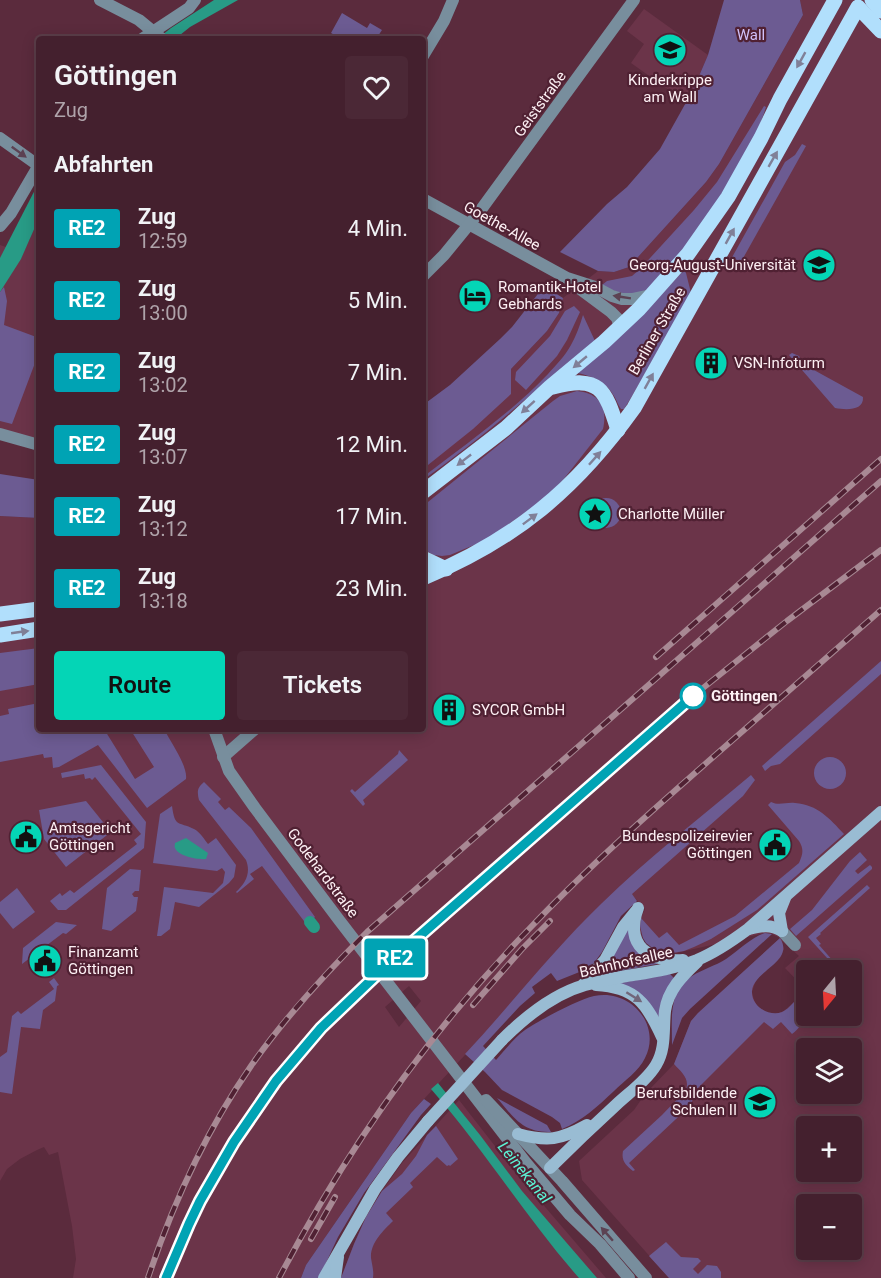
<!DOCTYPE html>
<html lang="de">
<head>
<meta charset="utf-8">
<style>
	body { margin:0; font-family:Roboto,sans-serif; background:#4b2836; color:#f1f3f6; height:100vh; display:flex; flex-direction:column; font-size:22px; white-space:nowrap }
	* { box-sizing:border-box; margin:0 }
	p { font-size:20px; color:#afa3aa }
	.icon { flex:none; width:33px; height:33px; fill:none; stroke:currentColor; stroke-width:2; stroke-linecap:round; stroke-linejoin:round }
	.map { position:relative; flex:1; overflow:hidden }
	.details { position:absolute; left:36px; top:36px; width:390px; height:696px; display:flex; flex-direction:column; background:#44202e; border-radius:6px; box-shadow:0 3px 15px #0003,0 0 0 2px #5c3e4a }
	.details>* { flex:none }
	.badge { padding:0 12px; border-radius:4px; font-size:21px; line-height:39px }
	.needle { width:39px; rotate:198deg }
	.fabs { position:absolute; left:796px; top:960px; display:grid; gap:12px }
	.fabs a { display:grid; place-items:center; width:66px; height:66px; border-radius:6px; background:#44202e; box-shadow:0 3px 15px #0003,0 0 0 2px #5c3e4a; font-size:30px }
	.map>.badge { position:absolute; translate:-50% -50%; box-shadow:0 0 0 3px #fff }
	h2 { padding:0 18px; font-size:22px; line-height:54px }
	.round { display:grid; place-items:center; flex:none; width:63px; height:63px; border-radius:6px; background:#4b2836 }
	.head { display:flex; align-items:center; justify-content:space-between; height:102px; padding:0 18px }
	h1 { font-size:28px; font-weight:600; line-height:45px }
	.action { display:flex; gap:12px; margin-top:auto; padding:12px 18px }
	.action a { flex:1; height:69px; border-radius:6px; background:#04d5b6; color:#111; font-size:24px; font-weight:600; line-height:69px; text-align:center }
	.action a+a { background:#4b2836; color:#f1f3f6 }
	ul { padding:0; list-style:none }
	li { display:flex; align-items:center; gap:18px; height:72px; padding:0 18px }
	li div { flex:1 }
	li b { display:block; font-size:22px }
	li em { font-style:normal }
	li .badge { min-width:66px; font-weight:700; text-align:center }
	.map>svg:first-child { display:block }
</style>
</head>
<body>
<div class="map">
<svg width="881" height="1278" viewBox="0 0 881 1278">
	<rect width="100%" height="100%" fill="#5b2b3d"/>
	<g fill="#6b3449" fill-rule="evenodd">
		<path d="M800,0H881V1278H669L582,1180L579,1161L634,1110L645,1094L674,1064L691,1021L698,1013L780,938L772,934L765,933L676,953L643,938L640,932V920L645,909L633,896L519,997L411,1113L306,1265L301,1278H73L76,1259L72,1226L58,1152L49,1155L44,1147L37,1150L20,1159L7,1169L0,1181V516L39,518V729H423V468L511,369L547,331L559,313L563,298L598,271L614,272L629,267L706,182L719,164L803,15ZM782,941L799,956L785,968L807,991V970H852V1016H807V1001L802,1006L796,1000L784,1011L776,1014L768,1013L758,1007L754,1000L752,992L756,980L780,958L784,949ZM409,986L421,1001L399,1027L385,1007ZM807,1048H852V1094H807ZM807,1126H852V1172H807ZM807,1204H852V1250H807Z"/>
		<path d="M644,9L708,55L693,90L686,102L631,63L644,44L627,31Z"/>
		<path d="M39,218V446L0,435V245L6,247L21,258Z"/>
		<path d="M459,1100L516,1173L606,1278H341L354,1244L366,1217L382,1191L402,1163Z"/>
	</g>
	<g fill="#6c5b92">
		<path d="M724,0H800L803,15L719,164L706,182L629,267L614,272L598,271L560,252L607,204L627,187L660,149L693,90L708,55Z"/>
		<path d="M342,13L367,28L370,23L382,30L376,39H342L331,33Z"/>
		<path d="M764,106L766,107C750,159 715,206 683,250C675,259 667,269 659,278C656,281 653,286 649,288C634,299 616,293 602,285L607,281L632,276L640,269L694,210L717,182Z"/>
		<path d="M802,144L806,146L737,269L730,261L785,162L795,155Z"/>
		<path d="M685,269L691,293L632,396L624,409H621C618,405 617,401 614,396C606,382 594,377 578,373L659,297Z"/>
		<path d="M542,285L563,298L559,313L547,331L511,369V394L473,429L423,469V405L450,385L500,339L512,327L541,290Z"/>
		<path d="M4,287L7,301L4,325L39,338L38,355L12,424L0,421V292Z"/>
		<path d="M574,306L580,312L567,340L557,356L526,390L515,380L516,372L550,336L565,311Z"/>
		<path d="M583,315L595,341C539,388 483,437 423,480V477C466,444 511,413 548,374C556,365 565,356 571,345C576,336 580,325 583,315Z"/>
		<path d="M792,353L799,356L803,364L863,397C864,411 846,410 835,408L789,355Z"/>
		<path d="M577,391C599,393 608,407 603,429L563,480L543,500L486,540L450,555L442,556L434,555L423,549V506L553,401L560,396Z"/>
		<path d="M0,474L39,480V518L0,516Z"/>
		<circle cx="606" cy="513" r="15"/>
		<path d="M39,648V684L0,691V653Z"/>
		<path d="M881,661V674L780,764L771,766L765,771L762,766Z"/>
		<path d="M39,703V729H104L135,779L154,767L130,729H164C170,741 188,766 186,779L147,808L98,745L59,767L53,768L52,757L44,758L43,754L0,762V716L9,714L8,709Z"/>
		<path d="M399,750L408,760L363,800L365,804L363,806L350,791L352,789L355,792L398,754Z"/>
		<circle cx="830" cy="773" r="16"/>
		<path d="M101,765L146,822L144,848L66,910H58L50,901L60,893L62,896L70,890L74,893L137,844L134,840L141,834L95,777L92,780L90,778L85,779L84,774L62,778L61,773Z"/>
		<path d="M751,775L755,780L743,796L632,894L637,901L621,916L602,952L594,963L582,971L557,981L551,973L532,987L535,993L520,1006L483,1046L496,1060C505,1050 514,1038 525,1030C540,1020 577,1000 594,996C630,988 662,1025 645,1058C639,1071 624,1081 614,1091C598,1106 582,1121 562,1129L560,1123L552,1117L502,1090L485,1072L465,1054C511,1005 552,951 601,904C648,858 701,817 751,775Z"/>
		<path d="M204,782L221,799L218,802L225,810L229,807L251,828L315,917L307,925L262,866L250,874L254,879L237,893L236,892C246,883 251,873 246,860L199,800C197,791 197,788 204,782Z"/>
		<path d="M86,801L111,832L66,867L44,839L39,810Z"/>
		<path d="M771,802C779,806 786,802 795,803C818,805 829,818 844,834L757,910L711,939L694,947L684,951L667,954L655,950L646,943L643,938L640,926L641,918L659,938L667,932L679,945L735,916L799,863C803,854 804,849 799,841L768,805Z"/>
		<path d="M172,806C175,828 178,821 194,829C200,832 204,839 208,844L216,838L236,865L234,877L229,883L199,907L175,902L170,929L161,936H157L164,887L213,893L223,883L225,872L222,868L217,871L153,863L160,814Z"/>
		<path d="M860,852L867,860L855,871L858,874L870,865L872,867V869L796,936L790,929L812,910L850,861Z"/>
		<path d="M130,869L141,870L139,891H135L132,894L134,897H138L136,911L111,931L102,929L107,888Z"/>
		<path d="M867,885L870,888L820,933L821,934L816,938L821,944L819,945L841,970H838L808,937Z"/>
		<path d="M17,888L35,912L13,929L0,913V902Z"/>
		<path d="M56,922L77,925L66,934L63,933L22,964L23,948Z"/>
		<path d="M625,927L631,929L658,962L657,964L598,975Z"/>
		<path d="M765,933L772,934L690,1009L682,1018L672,1045C672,1021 668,990 692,976C703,969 715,966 726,959C738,951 752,937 765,933Z"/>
		<path d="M780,938C795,962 754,970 752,991C751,1006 769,1017 782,1012C787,1010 792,1004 796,1000C809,1013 805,1024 792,1034L781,1022L773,1029L764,1022L695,1091L691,1105L629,1163L635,1170L633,1171C626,1165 621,1161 623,1151L662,1115L686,1090C690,1078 681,1072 674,1064L691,1021L698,1013Z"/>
		<path d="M670,974L675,979L664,1026L621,988V983Z"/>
		<path d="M54,978L59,985L57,986L55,1001L43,1010L40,1029L21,1027L12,1094L0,1092V1057L7,1052L12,1016L18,1011L21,1014L54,989L49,982Z"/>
		<path d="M497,1098L547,1125L551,1132C523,1133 514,1118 497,1098Z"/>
		<path d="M424,1099L431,1104L421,1115L364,1193L338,1237L319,1278H301L306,1265L411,1113Z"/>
		<path d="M436,1126L458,1159L450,1166L449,1165L447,1166L437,1157L410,1183L413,1187L386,1213L393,1221C383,1231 370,1243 371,1258C372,1265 374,1271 373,1278H341L354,1244L366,1217L382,1191L402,1174L416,1156L427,1135Z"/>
		<path d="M666,1242L681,1257L698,1258L701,1261L693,1269L698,1274L707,1265L717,1266L721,1272V1278H669L649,1256Z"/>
	</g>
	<g fill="#289b86">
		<path d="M214,0H238L190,27L175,39H157L171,28Z"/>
		<path d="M39,182V218L21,259L0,292V258Z"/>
		<path d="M186,838L208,853L206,859C198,860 178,856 175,848C174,847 175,845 175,843Z"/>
		<path d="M438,1083L480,1135L522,1191L597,1278H579C526,1218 484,1149 431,1089Z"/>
	</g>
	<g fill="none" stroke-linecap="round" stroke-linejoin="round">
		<path stroke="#289b86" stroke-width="12" d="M310,922L314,927"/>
		<g stroke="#788e9d" stroke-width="12">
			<path d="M100,0L139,20L162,39"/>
			<path d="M142,39L189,8L195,0"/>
			<path d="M423,56L444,21L453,0"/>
			<path d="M0,138L39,166"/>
			<path d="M423,199L567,278L595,287L612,296L622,299H632L651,295"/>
			<path d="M0,226L11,213L39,165"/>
			<path d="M423,276L444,255L480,211L634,0"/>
			<path d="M572,283L611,312L617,318L620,327"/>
			<path d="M0,434L39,445"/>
			<path d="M223,757L255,729"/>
			<path d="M782,931L795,945"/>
		</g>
		<g stroke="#788e9d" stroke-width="12">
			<path d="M214,729L229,771L255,808L339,920L526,1163L570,1215L600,1244L629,1278"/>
			<path d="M486,1100L562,1181L646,1278"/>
		</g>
		<g stroke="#99bcd3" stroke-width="12">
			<path d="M638,908C624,946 649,962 683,960"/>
			<path d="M749,929C761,926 771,924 782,931"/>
			<path d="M782,931L779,913L785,898"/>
			<path d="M583,985L605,960L623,927L636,911"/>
			<path d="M596,985C636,987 647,1004 662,1037"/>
			<path d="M502,1040C525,1017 553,994 585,985C622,974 661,974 697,960C716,952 732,941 748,929L881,812"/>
			<path d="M518,1134C548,1142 560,1140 587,1125"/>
			<path d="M550,1168C572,1146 594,1125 617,1104C630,1092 647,1080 656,1065C666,1049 663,1029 665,1011C668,990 682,976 697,962"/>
			<path d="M324,1278L375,1189L398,1157L428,1121"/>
			<path d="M335,1278L338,1257"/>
		</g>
		<g stroke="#b1dffc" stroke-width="15">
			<path d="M872,0L881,11"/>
			<path d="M553,387C600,375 605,389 618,430"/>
			<path d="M423,492L506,428L550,387L604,342L639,309L688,254L728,197L761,138L780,99L835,0"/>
			<path d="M423,558L446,569"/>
			<path d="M423,578C515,540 576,489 634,408L858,7L881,31"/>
			<path d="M0,614L39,609"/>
			<path d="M0,635L39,629"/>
		</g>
		<defs>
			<g id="rail">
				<path d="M656,657L881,459"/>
				<path d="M473,1005L522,949L550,921"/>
				<path d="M311,1239L335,1197"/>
				<path d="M148,1278C173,1203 206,1131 251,1066C285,1017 325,974 367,932L881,481"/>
				<path d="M166,1278L189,1224L200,1201L233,1142L276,1081L321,1028L390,962L693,696L787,621L881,550"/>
				<path d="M279,1278C346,1150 430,1031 530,928C590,865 655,808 720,751C774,704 827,657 881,610"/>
			</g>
		</defs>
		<use href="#rail" stroke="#a88994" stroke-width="6"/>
		<use href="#rail" stroke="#502133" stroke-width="4" stroke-dasharray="11" stroke-linecap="butt"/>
		<path stroke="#99bcd3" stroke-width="12" d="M428,1121L502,1040"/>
	</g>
	<defs><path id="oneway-solid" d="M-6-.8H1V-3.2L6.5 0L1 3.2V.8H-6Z" transform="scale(1.5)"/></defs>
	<g fill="#808098">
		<use href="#oneway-solid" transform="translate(801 60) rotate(119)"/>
		<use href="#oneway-solid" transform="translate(773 159) rotate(-60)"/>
		<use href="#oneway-solid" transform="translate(730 236) rotate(-61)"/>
		<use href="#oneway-solid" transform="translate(580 362) rotate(140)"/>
		<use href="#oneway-solid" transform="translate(649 381) rotate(-61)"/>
		<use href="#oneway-solid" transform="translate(528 407) rotate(138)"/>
		<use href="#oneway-solid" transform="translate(595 458) rotate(-48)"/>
		<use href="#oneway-solid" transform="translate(464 460) rotate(142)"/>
		<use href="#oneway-solid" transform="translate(530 519) rotate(-37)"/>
		<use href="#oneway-solid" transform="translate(20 632) rotate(-8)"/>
	</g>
	<g fill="#5c4253">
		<use href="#oneway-solid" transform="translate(19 152) rotate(36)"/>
		<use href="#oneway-solid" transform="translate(622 297) rotate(-171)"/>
		<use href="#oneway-solid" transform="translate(607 1234) rotate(-131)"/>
	</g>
	<use fill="#71677b" href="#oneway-solid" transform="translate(634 997) rotate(32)"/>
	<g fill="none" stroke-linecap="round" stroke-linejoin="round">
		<defs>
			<path id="line" d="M166,1278L189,1224L200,1201L234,1142L276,1081L321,1028L390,962L693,696"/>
		</defs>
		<use href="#line" stroke="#fff" stroke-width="14"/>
		<use href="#line" stroke="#00a3b4" stroke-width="9"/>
	</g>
	<defs>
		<symbol id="school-disc" viewBox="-11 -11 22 22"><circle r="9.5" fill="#04d5b6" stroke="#502133"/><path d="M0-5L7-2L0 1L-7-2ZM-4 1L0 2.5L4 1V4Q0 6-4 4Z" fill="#111"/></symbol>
		<symbol id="university-disc" viewBox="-11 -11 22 22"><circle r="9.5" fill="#04d5b6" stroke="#502133"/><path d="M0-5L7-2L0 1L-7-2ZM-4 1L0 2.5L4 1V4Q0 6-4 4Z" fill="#111"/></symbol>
		<symbol id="hotel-disc" viewBox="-11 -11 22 22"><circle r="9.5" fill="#04d5b6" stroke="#502133"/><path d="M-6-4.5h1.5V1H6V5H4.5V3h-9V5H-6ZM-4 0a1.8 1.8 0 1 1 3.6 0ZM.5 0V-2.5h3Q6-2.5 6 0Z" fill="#111"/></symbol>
		<symbol id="building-disc" viewBox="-11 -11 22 22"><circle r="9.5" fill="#04d5b6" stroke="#502133"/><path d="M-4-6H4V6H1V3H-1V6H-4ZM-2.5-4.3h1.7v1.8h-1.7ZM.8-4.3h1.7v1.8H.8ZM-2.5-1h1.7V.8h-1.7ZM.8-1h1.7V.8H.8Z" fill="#111"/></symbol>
		<symbol id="sight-disc" viewBox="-11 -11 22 22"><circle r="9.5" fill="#04d5b6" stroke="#502133"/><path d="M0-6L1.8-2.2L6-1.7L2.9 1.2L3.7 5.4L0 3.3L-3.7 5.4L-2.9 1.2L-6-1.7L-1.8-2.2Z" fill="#111"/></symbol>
		<symbol id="civic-disc" viewBox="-11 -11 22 22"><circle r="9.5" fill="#04d5b6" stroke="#502133"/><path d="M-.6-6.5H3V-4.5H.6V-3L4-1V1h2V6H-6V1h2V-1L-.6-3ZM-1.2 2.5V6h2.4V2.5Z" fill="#111"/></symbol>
	</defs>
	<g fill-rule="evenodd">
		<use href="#school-disc" x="651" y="31" width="38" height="38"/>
		<use href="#university-disc" x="800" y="246" width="38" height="38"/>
		<use href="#hotel-disc" x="456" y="277" width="38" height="38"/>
		<use href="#building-disc" x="692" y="344" width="38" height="38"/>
		<use href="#sight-disc" x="576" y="495" width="38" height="38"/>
		<use href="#building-disc" x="430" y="691" width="38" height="38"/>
		<use href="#civic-disc" x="7" y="818" width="38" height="38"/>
		<use href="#civic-disc" x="756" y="826" width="38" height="38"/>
		<use href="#civic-disc" x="26" y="942" width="38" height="38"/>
		<use href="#school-disc" x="741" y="1083" width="38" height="38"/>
	</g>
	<circle fill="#fff" stroke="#00a3b4" stroke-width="3" cx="693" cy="696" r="12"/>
	<g text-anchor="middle" stroke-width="4.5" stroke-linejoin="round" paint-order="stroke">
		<g font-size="15" fill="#d0c1fa" stroke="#502133">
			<text x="751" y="40">Wall</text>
		</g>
		<g font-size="15" fill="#fdf0f4" stroke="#502133" text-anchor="start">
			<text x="670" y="85" text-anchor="middle">Kinderkrippe<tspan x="670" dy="17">am Wall</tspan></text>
			<text x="796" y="270" text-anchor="end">Georg-August-Universität</text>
			<text x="498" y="292">Romantik-Hotel<tspan x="498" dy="17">Gebhards</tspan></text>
			<text x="734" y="368">VSN-Infoturm</text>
			<text x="618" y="519">Charlotte Müller</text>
			<text x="472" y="715">SYCOR GmbH</text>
			<text x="49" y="833">Amtsgericht<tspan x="49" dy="17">Göttingen</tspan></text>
			<text x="752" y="841" text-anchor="end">Bundespolizeirevier<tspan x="752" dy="17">Göttingen</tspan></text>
			<text x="68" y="957">Finanzamt<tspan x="68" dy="17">Göttingen</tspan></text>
			<text x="737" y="1098" text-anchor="end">Berufsbildende<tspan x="737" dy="17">Schulen II</tspan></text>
		</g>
		<g font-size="15" fill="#fdf0f4" stroke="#502133">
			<text transform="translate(540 104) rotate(-54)" y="5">Geiststraße</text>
			<text transform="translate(502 226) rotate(29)" y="5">Goethe-Allee</text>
			<text transform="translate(657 331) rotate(-60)" y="5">Berliner Straße</text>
			<text transform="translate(323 873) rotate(53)" y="5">Godehardstraße</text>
			<text transform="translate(626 962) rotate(-13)" y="5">Bahnhofsallee</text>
		</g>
		<g font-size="15" font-weight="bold" fill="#fdf0f4" stroke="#502133" text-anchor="start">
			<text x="711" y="701">Göttingen</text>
		</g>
		<g font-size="16" font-style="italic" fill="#5cf2d4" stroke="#502133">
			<text transform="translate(525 1172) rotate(51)" y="6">Leinekanal</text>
		</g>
	</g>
</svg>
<div class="fabs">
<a><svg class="needle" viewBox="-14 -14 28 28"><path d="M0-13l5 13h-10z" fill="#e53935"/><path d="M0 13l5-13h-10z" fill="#afa3aa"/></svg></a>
<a><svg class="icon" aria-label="layers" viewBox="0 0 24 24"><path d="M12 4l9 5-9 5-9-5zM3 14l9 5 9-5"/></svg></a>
<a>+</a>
<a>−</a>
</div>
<b class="badge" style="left:395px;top:958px;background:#00a3b4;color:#fff">RE2</b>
<section class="details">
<div class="head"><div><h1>Göttingen</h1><p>Zug</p></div><a class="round"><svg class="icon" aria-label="heart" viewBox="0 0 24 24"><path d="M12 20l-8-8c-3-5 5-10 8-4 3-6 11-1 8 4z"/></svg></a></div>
<h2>Abfahrten</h2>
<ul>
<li><span class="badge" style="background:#00a3b4;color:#fff">RE2</span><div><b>Zug</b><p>12:59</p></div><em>4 Min.</em></li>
<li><span class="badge" style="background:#00a3b4;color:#fff">RE2</span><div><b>Zug</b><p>13:00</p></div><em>5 Min.</em></li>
<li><span class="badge" style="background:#00a3b4;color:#fff">RE2</span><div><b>Zug</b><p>13:02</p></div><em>7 Min.</em></li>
<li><span class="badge" style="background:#00a3b4;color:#fff">RE2</span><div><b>Zug</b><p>13:07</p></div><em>12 Min.</em></li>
<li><span class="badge" style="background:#00a3b4;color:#fff">RE2</span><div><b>Zug</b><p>13:12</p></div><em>17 Min.</em></li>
<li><span class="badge" style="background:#00a3b4;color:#fff">RE2</span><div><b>Zug</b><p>13:18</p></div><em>23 Min.</em></li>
</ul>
<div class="action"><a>Route</a><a>Tickets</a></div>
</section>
</div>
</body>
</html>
